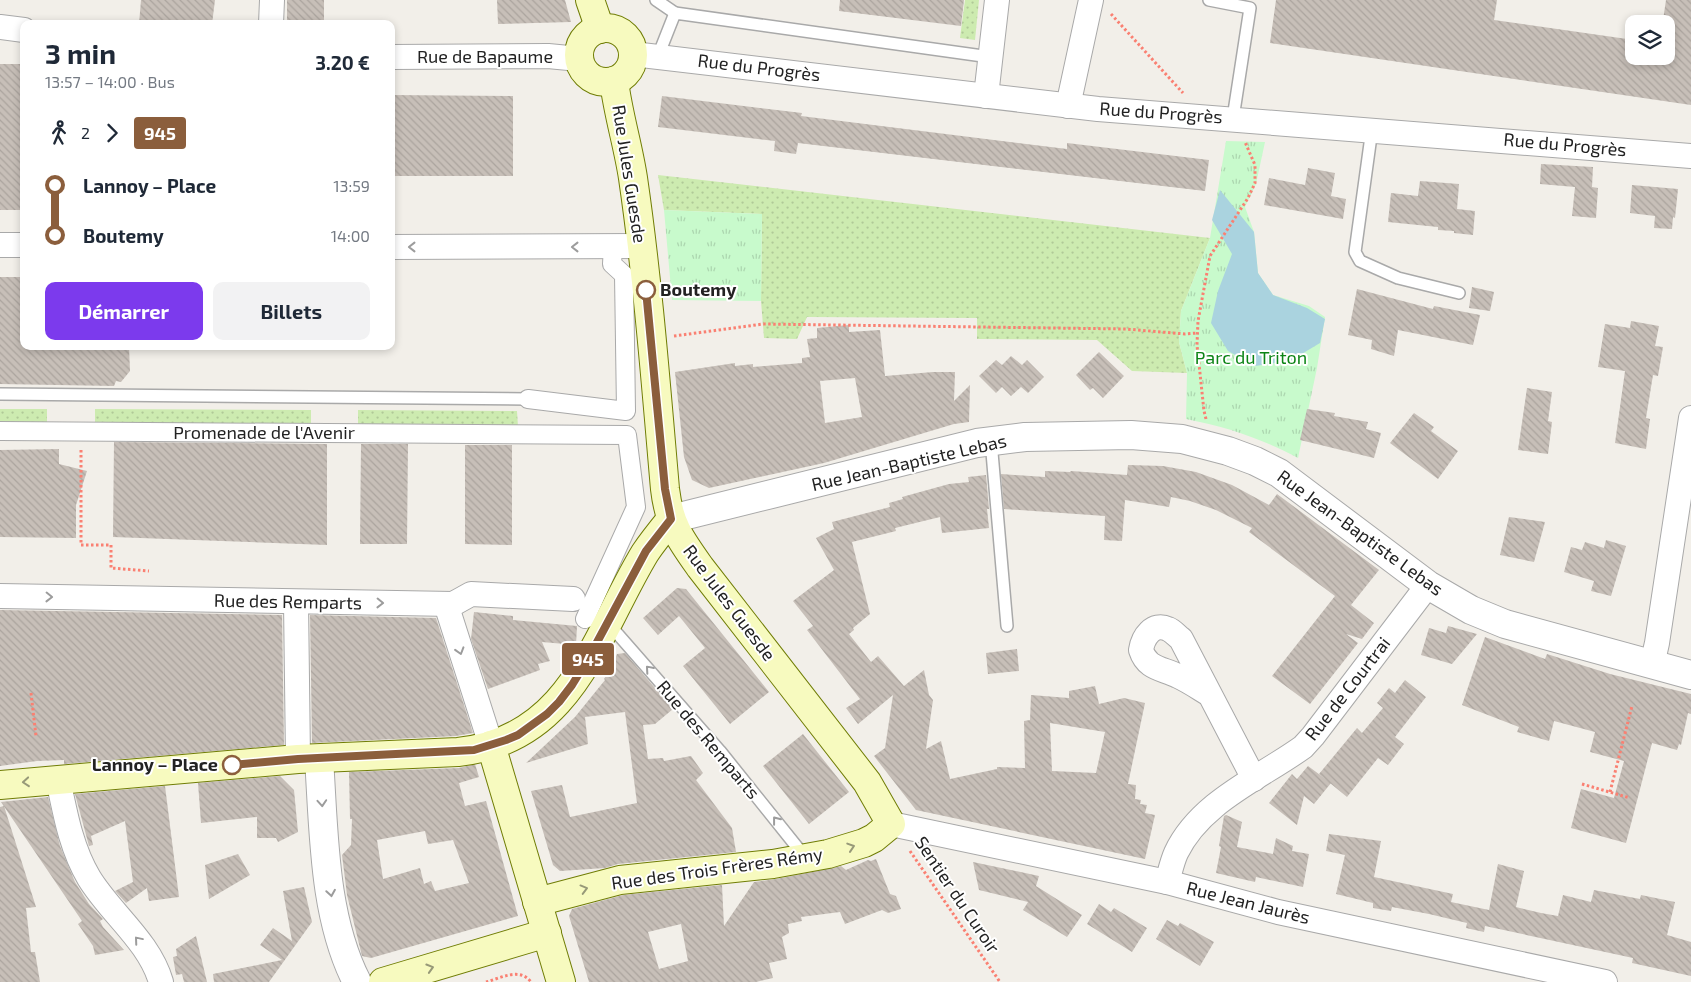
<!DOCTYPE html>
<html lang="fr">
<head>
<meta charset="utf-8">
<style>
	body { margin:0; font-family:"Exo 2",sans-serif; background:#f2f2f3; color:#1f2937; height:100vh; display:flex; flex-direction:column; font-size:19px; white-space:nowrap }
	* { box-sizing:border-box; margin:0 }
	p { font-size:16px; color:#747a83 }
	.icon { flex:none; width:28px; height:28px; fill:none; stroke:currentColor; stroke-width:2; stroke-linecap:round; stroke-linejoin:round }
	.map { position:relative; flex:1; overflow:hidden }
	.drawer { position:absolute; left:20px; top:20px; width:375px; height:330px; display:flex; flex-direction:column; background:#fff; border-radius:10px; box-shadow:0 2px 8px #0003 }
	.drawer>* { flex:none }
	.badge { padding:0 10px; border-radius:4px; font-size:18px; line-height:32px }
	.buttons { position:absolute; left:1625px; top:15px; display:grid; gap:10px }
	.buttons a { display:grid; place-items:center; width:50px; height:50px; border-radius:10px; background:#fff; box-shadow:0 2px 8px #0003; font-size:25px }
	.map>.badge { position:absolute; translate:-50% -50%; box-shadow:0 0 0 2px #fff }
	.legs { display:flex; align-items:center; gap:8px; height:55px; padding:0 25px; font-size:16px }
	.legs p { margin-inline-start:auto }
	.overview { display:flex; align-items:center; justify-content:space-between; height:85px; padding:0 25px }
	h1 { font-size:28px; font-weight:700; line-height:38px }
	.button { display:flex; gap:10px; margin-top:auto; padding:10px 25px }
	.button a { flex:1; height:58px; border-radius:10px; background:#7c3aed; color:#fff; font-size:20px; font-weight:700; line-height:58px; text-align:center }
	.button a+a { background:#f2f2f3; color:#1f2937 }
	ul { padding:0 25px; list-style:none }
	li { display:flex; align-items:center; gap:18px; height:50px; font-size:19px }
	li i { display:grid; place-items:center; width:8px; height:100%; margin:0 6px; background:currentColor }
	li i::after { content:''; width:12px; height:12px; margin:-6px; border:4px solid; border-radius:50%; background:#fff }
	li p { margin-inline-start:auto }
	li:first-child i { background:linear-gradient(#0000 50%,currentColor 0) }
	li:last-child i { background:linear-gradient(currentColor 50%,#0000 0) }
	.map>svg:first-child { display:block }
</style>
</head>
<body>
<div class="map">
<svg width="1691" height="982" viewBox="0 0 1691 982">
	<defs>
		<pattern id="grass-dots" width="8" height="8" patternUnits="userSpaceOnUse" patternTransform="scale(1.25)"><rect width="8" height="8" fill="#cdebb0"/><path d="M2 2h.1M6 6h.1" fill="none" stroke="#b0c997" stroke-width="1.8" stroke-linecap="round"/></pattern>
		<pattern id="park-tufts" width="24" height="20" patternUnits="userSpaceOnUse" patternTransform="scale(1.25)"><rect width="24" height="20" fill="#c8facc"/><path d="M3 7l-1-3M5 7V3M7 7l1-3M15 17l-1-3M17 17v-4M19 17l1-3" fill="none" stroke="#acd6af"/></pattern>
		<pattern id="building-back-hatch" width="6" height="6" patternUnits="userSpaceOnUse" patternTransform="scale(1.25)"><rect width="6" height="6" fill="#c7bfb8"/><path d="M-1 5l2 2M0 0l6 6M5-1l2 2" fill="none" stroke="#aba49e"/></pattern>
	</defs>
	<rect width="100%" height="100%" fill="#f2efe9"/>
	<g fill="url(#grass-dots)">
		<path d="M965,0H979L975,40L960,38Z"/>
		<path d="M658,175L1210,238L1181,311L1179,342L1187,373L1132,371L1097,340L977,339V318L807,317L797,339L764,338L761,301L762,214L664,210Z"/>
		<rect x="0" y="409" width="47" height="16"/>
		<path d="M95,409L311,410V426L95,425Z"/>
		<path d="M358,410L517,411L518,427L358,426Z"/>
	</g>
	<g fill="url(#park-tufts)">
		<path d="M1226,141L1265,142L1256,184L1245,207L1254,232L1258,273L1273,295L1309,306L1325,317L1317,368L1298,458C1260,438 1227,427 1186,419L1187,373L1179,342L1181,311L1210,238Z"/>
		<path d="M664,210L762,214L761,301L672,300Z"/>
	</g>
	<path fill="#aad3df" d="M1220,190L1254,232L1258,273L1273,295L1307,308L1325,319L1320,343L1290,361L1255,366L1228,351L1211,323L1218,291L1232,254L1212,220Z"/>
	<g fill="url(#building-back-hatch)" fill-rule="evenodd">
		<path d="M141,0H215L212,24H139Z"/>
		<rect x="287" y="0" width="37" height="24"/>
		<path d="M497,0H565L571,22L498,24Z"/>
		<path d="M840,0H964L961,26L839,11Z"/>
		<path d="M1276,0H1497L1494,20L1634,40V56H1666V21L1663,20L1666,0H1691V105L1270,43Z"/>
		<rect x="0" y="64" width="24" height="146"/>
		<path d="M391,95L513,96V176H391Z"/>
		<path d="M662,96L802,113L801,116L1067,149V143L1209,160L1205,191L798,143L796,154L774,151L775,141L658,127Z"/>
		<path d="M1541,164L1593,167L1592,187L1598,188L1596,218L1572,216L1575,187L1540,184Z"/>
		<path d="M1308,168L1335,173L1331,196L1346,199L1343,219L1264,205L1269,178L1305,185Z"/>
		<path d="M1420,181L1459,184L1457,209L1475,211L1473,235L1454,233V231L1438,230V227L1388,222L1391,193L1418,196Z"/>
		<path d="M1632,185L1678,189L1675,218L1673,217L1672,229L1654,228L1655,216L1630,213Z"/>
		<path d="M0,277H24V346H129L130,371L121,382L116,381L114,386L0,384Z"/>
		<path d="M1472,287L1494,292L1490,311L1469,308Z"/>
		<path d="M1357,289L1433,309L1434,306L1480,315L1473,345L1398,330L1394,356L1371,349L1372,340L1348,335Z"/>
		<path d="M1631,321L1659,326L1655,346L1663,347L1658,376L1653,375L1646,418L1650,419L1646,449L1615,443L1625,371L1598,367L1605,324L1630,328Z"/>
		<path d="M849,325V332L880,330L885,376L933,372H955L954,401L970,385L969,422L954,424L824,463L709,488L692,480L684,457L675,372L735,363V366L753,364V367L802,363V358L810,357L807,339L817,338V328ZM855,378L862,417L825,423L820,381Z"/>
		<path d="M1099,352L1124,376L1103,398L1093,388L1090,390L1076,375Z"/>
		<path d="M1011,356L1022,365L1027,360L1044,377L1028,393L1021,387L1011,396L1002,387L996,393L979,376L996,360L1002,365Z"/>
		<path d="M1527,388L1552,392L1548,421L1552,422L1548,454L1518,450Z"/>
		<path d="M1307,409L1335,413L1334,416L1368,422L1366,429L1381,433L1374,458L1300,440Z"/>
		<path d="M1414,413L1434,427L1431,431L1458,451L1438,479L1390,443Z"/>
		<path d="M114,442L327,444V545L113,537Z"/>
		<path d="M361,444H408L407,544H360Z"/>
		<path d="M465,445H512V545L465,544Z"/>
		<path d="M59,449V464L87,471L76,505V538L0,537V450Z"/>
		<path d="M1128,465L1163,466L1196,472L1232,485L1269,505L1277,494L1379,570L1351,605L1374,623L1362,639L1346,634L1358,643L1310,704L1272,676L1335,596L1249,532L1252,528L1216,510L1190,501L1171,497L1169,507L1125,500L1122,541L1104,540L1105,516L1004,509L1001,474L1045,477V471L1070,472L1071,471L1127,475Z"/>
		<path d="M986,475L989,509H987L989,528L942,533L940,517L895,528L896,531L852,542L870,614L853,628L854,630L849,634L871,662L878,656L904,686L924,670L929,695L933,700L926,749L941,741L950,779L997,769V767L1025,768L1024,721L1030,720L1031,695L1069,698V691L1095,686L1099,704L1124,698L1145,703L1128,784L1136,785L1135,799L1141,800L1140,804L1147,805L1145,813L1155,815L1145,859L916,810L874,756L885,748L893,695L858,724L846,708L860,699L807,630L813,626L793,601L834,570L816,538L834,529L832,522L890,507L889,503L903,499L902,497L949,484L969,482L968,477ZM1050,723L1105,732L1096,773L1052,771Z"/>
		<path d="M1509,517L1545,522L1534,562L1500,555Z"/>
		<path d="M1606,540L1626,546L1611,596L1591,591L1594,581L1564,572L1571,547L1582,550L1585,542L1604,548Z"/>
		<path d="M677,588L686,589L769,692L730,724L683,666L705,648L679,616L658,635L643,618Z"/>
		<path d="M0,610L282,615L284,745L64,764V760L37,761L0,766Z"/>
		<path d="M474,612L513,616V620L577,626L576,645L542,642L550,661L538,664L540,670L488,689L471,639Z"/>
		<path d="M310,615L436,618L473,733L456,736L312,743Z"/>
		<path d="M1448,626L1477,634L1452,664L1421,655L1429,628L1446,633Z"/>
		<path d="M1485,637L1545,659L1547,654L1610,674L1691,694V714L1688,713L1681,745L1679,744L1677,750L1652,743L1626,843L1571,828L1581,789L1614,798L1624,761L1590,752L1595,732L1554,721L1549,741L1517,732L1519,727L1462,705Z"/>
		<path d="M1017,649L1019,671L988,674L986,653Z"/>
		<path d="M625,653L673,709L655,724L643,725L648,759L663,758L664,761L691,756L703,773L696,780L732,828L736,852L618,864L605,868L560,871L553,865L531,791L562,785L570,817L637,803L625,712L585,717L588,744L526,763L575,717L605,680L604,679L612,666L617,654Z"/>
		<path d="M1405,680L1426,697L1395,737L1404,744L1388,765L1378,758L1347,797L1319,774L1357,728L1362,733L1383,708L1377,703L1389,688L1395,693Z"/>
		<path d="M803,734L849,792L809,824L763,766Z"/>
		<path d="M475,764L479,777L459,783L465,806L486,801L518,916L371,958L362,956L347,895L342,855L351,845L352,819H350L349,772L459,768ZM425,831L428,844L453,840L469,883L435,891L431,881L424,884L420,868L383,879L377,840Z"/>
		<path d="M1308,766L1331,783L1314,804L1304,796L1297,825L1269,803L1292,774L1297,779Z"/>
		<path d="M280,776L294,790L298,832L278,842L276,838H257V817L201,823L198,783Z"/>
		<path d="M165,786L179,897L149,901L147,888L126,903L115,891L133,882L125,821L91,836L93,845L89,846L75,794Z"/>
		<path d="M48,797L60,846L75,882L89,904L103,919L100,921L103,927L124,950L95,955L93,946L78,924L82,921L1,802Z"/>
		<path d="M4,806L36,907L26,908L31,952H35L40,982H0V807Z"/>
		<path d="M1226,815L1242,822L1237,847L1273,854L1276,838L1293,846L1292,851L1309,854L1303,887L1256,877L1255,882L1216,873L1221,847L1219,846L1224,816Z"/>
		<path d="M1329,834L1381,841L1374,877L1453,894L1451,902L1489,910L1498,864L1524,871L1516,907L1541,913L1558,916L1563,895L1591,902L1594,890L1640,899L1641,895L1675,902L1667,935L1691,942V976L1632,963L1633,958L1485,926L1484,932L1466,928L1467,923L1429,914L1392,907L1391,911L1373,908V903L1336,894L1345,855L1326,851Z"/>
		<path d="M238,854L250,875L209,899L205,865Z"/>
		<path d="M876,859L890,894L896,896L901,909L888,913L882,910L845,924L840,912L801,917L802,921L788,924L789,933L782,937L787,959L769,963L773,978L756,982H589L569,916L572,909L623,895L722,885L724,926L754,882L776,879L841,866L846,870L868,860L871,861ZM681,924L688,961L659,969L648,932Z"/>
		<path d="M973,862L1039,876L1036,886L1082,915L1067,937L1023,910L1028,902L979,890Z"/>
		<path d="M304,887L312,922L269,982H214L213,974L282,960L260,945L273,928L292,941L283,891Z"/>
		<path d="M1099,904L1111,912L1114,908L1147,928L1132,952L1087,924Z"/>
		<path d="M1167,920L1178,926L1180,923L1214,942L1200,966L1156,939Z"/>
		<path d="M196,936L207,982H184L182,974L176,975L173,957L177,956L176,949Z"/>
	</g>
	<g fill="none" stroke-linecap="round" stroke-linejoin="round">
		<defs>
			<g id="service">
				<path d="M656,0L675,13"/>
				<path d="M1209,0L1250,8L1233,118"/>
				<path d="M658,56L675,13L990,57"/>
				<path d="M1372,129L1355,252L1360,261L1398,278L1459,293"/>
				<path d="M0,394L528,399"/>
				<path d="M991,441L1007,626"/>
				<path d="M608,623L720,751L805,857"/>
			</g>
			<g id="pedestrian">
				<path d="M528,399L626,411L624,275L612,264L613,246"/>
				<path d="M0,431L627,435L636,507L585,619"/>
			</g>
			<g id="minor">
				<path d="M271,24L272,0"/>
				<path d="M0,27L24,30"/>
				<path d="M633,54L1098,109L1691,156"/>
				<path d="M391,57L548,56L579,59"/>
				<path d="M986,96L997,0"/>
				<path d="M1068,106L1091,0"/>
				<path d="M0,245H24"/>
				<path d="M391,247L641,246"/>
				<path d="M0,596L453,604L471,594L573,599"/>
				<path d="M296,602L298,759"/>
				<path d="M446,604L491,745"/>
				<path d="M1652,665L1657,643L1691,418"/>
				<path d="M1209,694C1199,688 1189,681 1178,676C1162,668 1147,669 1141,650C1143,637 1153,622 1168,629C1173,631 1177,636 1181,639L1254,779"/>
				<path d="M58,779C65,813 71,848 89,878C111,914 149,941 161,982"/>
				<path d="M891,824L1167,882L1278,912L1605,982"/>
				<path d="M1167,882C1170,872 1172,862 1176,853C1200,802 1260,778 1303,747L1313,736L1428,585"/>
			</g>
			<g id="tertiary">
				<path d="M671,519L977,443L1025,437L1131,435L1182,439L1228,451L1255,461L1279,473L1428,585L1471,610L1505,624L1691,675"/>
				<path d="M319,759C324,831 323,916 357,982"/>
			</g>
			<g id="secondary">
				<path d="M590,0L600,29"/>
				<circle cx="606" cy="55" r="27"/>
				<path d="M491,745L561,982"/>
				<path d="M0,785L298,759L458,752C572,740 595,636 645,553C653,541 662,530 671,519"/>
				<path d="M537,902L620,880L773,864L828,854L864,843L874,838L891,824L867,782L700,567C680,539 669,524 665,489C656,386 648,281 633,178C628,145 618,114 614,81"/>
				<path d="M383,982L547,933"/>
			</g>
		</defs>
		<use href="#service" stroke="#a9a9a9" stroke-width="14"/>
		<use href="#pedestrian" stroke="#a9a9a9" stroke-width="20"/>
		<use href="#minor" stroke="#a9a9a9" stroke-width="26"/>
		<use href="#tertiary" stroke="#a9a9a9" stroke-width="30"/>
		<use href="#secondary" stroke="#707d05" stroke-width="30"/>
		<g stroke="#fa8072" stroke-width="3" stroke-dasharray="2.5 2.5" stroke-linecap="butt">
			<path d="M1111,14L1183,93"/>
			<path d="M674,336L763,324L1126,329L1185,334L1197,333"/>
			<path d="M1206,419L1204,411L1197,345L1198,321L1210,256L1248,198L1255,183V165L1245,142"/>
			<path d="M81,450V545H111V568L149,571"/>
			<path d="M31,693L36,736"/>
			<path d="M1582,784L1630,798"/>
			<path d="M1610,792L1632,706"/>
			<path d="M910,851L1000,982"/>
			<path d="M486,982C501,978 520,967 531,982"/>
		</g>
		<use href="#service" stroke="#fff" stroke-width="11"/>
		<use href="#pedestrian" stroke="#fff" stroke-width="18"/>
		<use href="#minor" stroke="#fff" stroke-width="24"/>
		<use href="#tertiary" stroke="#fff" stroke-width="28"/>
		<use href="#secondary" stroke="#f7fabf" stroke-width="28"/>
	</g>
	<defs><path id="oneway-chevron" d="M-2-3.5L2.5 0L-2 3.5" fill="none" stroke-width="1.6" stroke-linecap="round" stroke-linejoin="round" transform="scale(1.25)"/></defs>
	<g stroke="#9c9c9c">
		<use href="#oneway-chevron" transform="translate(412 247) rotate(180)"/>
		<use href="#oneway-chevron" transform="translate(575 247) rotate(180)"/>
		<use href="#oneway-chevron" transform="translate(49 597) rotate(1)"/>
		<use href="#oneway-chevron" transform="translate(380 603) rotate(1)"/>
		<use href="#oneway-chevron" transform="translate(460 651) rotate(73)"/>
		<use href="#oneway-chevron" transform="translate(649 669) rotate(-131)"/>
		<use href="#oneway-chevron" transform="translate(322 803) rotate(86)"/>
		<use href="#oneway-chevron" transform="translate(776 820) rotate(-128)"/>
		<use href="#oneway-chevron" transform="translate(331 893) rotate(81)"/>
		<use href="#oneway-chevron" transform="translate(138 940) rotate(-130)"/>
	</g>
	<g stroke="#979978">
		<use href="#oneway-chevron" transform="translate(26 782) rotate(175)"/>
		<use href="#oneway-chevron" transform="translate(851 847) rotate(-18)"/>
		<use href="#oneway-chevron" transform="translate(584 889) rotate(-15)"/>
		<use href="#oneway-chevron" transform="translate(430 968) rotate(-17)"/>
	</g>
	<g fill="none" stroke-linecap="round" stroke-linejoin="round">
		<defs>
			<path id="line-1" d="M232,765L298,759L474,750L506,740L518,735L547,714L559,702L572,685L588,659L646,551L671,519L665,489L646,290"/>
		</defs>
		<use href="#line-1" stroke="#fff" stroke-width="11"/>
		<use href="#line-1" stroke="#8b5e3c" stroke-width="8"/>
	</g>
	<g fill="#fff" stroke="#8b5e3c" stroke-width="2.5">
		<circle cx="646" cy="290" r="9"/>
		<circle cx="232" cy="765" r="9"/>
	</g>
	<g text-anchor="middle" stroke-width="4" stroke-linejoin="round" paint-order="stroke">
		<g font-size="18" fill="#222" stroke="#fff">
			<text x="485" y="63">Rue de Bapaume</text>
			<text transform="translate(759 68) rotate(7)" y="6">Rue du Progrès</text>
			<text transform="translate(1161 113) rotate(4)" y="6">Rue du Progrès</text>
			<text transform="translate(1565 145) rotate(5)" y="6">Rue du Progrès</text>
			<text transform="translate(629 174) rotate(81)" y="6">Rue Jules Guesde</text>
			<text x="264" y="439">Promenade de l'Avenir</text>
			<text transform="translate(909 463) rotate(-13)" y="6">Rue Jean-Baptiste Lebas</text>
			<text transform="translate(1360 533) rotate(36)" y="6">Rue Jean-Baptiste Lebas</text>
			<text transform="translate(288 602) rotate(1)" y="6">Rue des Remparts</text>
			<text transform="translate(729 603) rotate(53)" y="6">Rue Jules Guesde</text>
			<text transform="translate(1348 689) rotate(-52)" y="6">Rue de Courtrai</text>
			<text transform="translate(708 740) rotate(50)" y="6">Rue des Remparts</text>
			<text transform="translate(717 869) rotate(-8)" y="6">Rue des Trois Frères Rémy</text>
			<text transform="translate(957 895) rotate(56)" y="6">Sentier du Curoir</text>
			<text transform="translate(1248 903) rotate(14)" y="6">Rue Jean Jaurès</text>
		</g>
		<g font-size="18" font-weight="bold" fill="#222" stroke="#fff" text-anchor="start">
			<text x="660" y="296">Boutemy</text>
			<text x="218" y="771" text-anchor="end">Lannoy – Place</text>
		</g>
		<g font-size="18" fill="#0c8416" stroke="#fff">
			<text x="1251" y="364">Parc du Triton</text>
		</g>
	</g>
</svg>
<div class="buttons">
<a><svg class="icon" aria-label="layers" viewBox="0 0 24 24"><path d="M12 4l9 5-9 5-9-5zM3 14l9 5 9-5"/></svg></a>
</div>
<b class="badge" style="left:588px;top:659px;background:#8b5e3c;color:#fff">945</b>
<section class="drawer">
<div class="overview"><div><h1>3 min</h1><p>13:57 – 14:00 · Bus</p></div><b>3.20 €</b></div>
<div class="legs"><svg class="icon" aria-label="walk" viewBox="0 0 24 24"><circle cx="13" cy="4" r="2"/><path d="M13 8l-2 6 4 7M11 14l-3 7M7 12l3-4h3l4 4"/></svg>2<svg class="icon" aria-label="forward" viewBox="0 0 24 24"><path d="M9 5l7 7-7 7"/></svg><b class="badge" style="background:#8b5e3c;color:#fff">945</b></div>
<ul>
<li><i style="color:#8b5e3c"></i><b>Lannoy – Place</b><p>13:59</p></li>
<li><i style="color:#8b5e3c"></i><b>Boutemy</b><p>14:00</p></li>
</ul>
<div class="button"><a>Démarrer</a><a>Billets</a></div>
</section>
</div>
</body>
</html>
